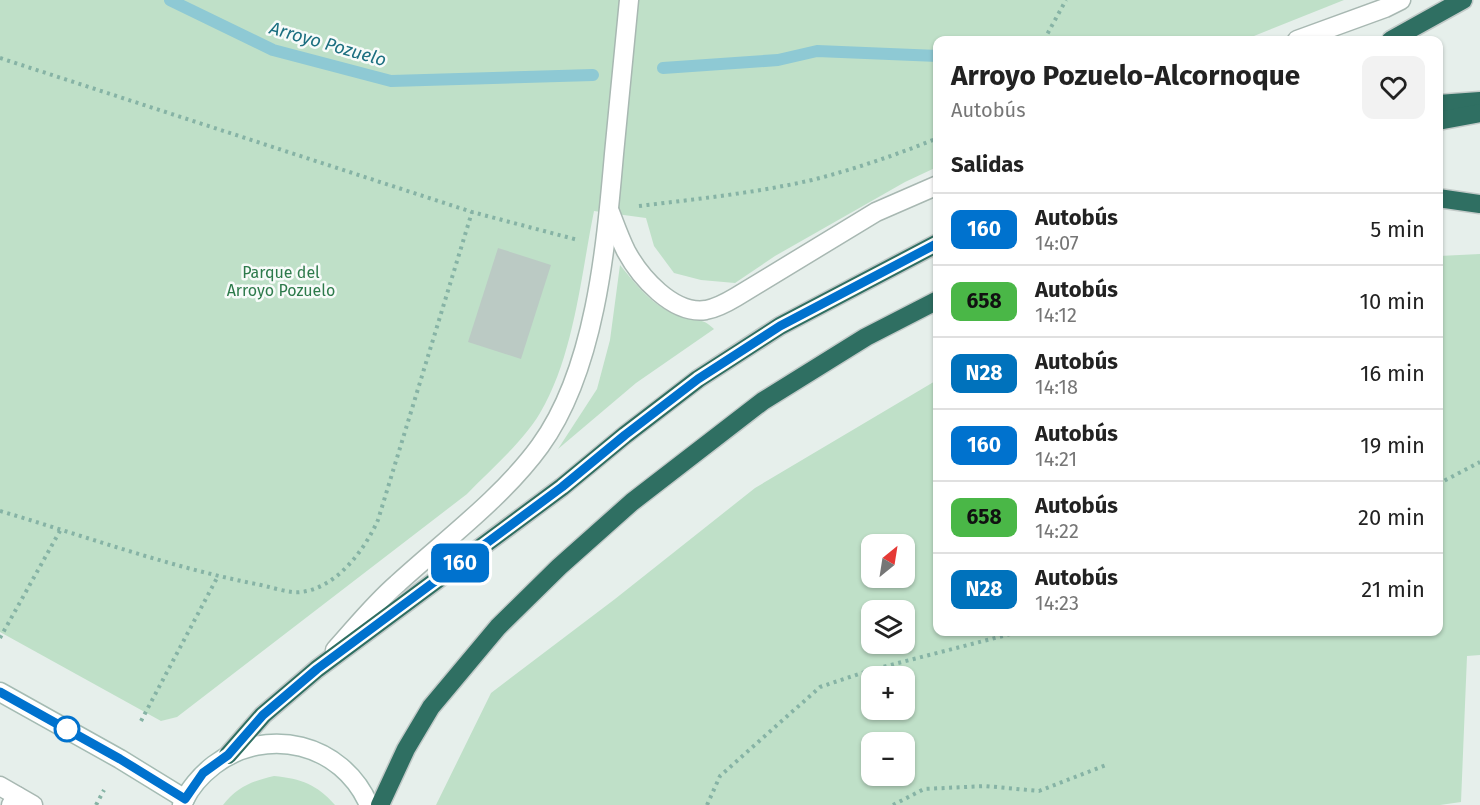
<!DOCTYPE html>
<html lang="es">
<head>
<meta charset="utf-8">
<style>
	body { margin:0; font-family:"Fira Sans",sans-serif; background:#f2f2f2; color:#222; height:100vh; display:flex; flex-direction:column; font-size:22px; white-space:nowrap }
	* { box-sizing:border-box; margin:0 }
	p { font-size:20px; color:#767676 }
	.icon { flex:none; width:33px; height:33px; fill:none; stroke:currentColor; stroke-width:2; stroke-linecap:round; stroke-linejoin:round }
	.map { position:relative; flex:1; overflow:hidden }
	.drawer { position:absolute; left:933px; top:36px; width:510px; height:600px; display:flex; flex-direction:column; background:#fff; border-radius:12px; box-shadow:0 2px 4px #0004 }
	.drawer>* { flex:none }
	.badge { padding:0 12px; border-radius:9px; font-size:21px; line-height:39px }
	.needle { width:39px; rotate:30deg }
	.buttons { position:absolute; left:861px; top:534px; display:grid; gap:12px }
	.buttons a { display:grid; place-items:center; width:54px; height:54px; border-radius:12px; background:#fff; box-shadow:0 2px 4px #0004; font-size:30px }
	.map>.badge { position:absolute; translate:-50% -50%; box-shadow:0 0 0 3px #fff }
	h2 { padding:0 18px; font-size:22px; line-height:54px }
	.round { display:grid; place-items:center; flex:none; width:63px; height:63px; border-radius:12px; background:#f2f2f2 }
	.summary { display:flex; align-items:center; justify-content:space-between; height:102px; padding:0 18px }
	h1 { font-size:28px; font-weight:700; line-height:45px }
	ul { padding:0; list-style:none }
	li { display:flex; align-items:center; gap:18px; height:72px; padding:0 18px; border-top:2px solid #e0e0e0 }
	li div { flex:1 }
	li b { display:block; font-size:22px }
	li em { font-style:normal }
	li .badge { min-width:66px; font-weight:700; text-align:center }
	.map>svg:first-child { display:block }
</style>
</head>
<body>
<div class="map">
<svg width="1480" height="805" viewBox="0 0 1480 805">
	<rect width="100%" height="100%" fill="#e6efeb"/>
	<g fill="#bfe0c8" fill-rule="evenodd">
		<path d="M0,0H1344L1244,40H938L937,167L905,182L775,256L735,283L701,280L674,273L654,246L646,218L594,211C581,275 574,356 540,413C523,442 491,469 467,494L177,717L161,721L0,632Z"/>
		<path d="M1480,254V655L1467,656L1461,802L1440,805H436L491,693L615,599L755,488L937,380L938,632H1438L1439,256ZM904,544V578H872V544ZM872,610H904V644H872ZM904,676V710H872V676ZM904,742V776H872V742Z"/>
		<path d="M620,265C637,286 653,307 680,316C695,321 702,317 714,329L636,383L558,449L597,389L610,340Z"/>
		<path d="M274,776C302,779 316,784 335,805H223C237,787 252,781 274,776Z"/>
	</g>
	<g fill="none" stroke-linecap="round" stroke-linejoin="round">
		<g stroke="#8ec9d4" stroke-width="12">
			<path d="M170,0L273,50L391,81L593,75"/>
			<path d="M663,68L778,60L817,51L938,56"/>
		</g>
	</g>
	<path fill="#bbcac4" d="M498,248L551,265L521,359L468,342Z"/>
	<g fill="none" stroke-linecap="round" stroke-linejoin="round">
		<defs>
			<g id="lane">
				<path d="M1297,40L1385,8L1401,0"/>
				<path d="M610,212C615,225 620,239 626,251C640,277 673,315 706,310C717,308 726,303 736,297L876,212L938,185"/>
				<path d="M335,650C355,628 374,604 397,584C444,541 503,497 540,446C596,369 606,245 614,154C619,102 624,51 629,0"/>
				<path d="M0,786L33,805"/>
			</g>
			<path id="street" d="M11,805L17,796"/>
			<g id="secondary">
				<path d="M0,692L120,759L185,799"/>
				<path d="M182,805C188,790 201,775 214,765C267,725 342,743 369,805"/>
			</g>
			<g id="highway">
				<path d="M1391,40L1463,0"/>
				<path d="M1438,104L1480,101"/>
				<path d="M1438,121L1480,113"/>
				<path d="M1438,198L1480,204"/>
				<path d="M228,755L263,715L317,669L562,487L625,435L698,379L780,326L938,243"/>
				<path d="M380,805L406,749L431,707L498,627L559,567L632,502L763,401L866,337L938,300"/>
			</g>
		</defs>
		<use href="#lane" stroke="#a8b8b2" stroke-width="21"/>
		<use href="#street" stroke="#a8b8b2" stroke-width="21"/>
		<use href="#secondary" stroke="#a4bbb3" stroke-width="21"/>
		<use href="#highway" stroke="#c2cac8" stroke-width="21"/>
		<g stroke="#86b3a5" stroke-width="4" stroke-dasharray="3 4.5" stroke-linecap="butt">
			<path d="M1044,40L1066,0"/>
			<path d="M0,58L472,212L578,240"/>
			<path d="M639,206C697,199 755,193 812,180C855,169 896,155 938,138"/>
			<path d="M1438,484L1480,462"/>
			<path d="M0,511C85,536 169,567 256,584C268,586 290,594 301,592C337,588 365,549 378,520L472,212"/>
			<path d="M0,638L61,529"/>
			<path d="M141,721L218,576"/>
			<path d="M96,805L104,790"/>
			<path d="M707,805L720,776L820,687L871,670L1018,632"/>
			<path d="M893,805L924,789L985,786L1039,791L1106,765"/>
		</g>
		<use href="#lane" stroke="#fff" stroke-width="18"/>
		<use href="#street" stroke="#fff" stroke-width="18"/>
		<use href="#secondary" stroke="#fff" stroke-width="18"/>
		<use href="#highway" stroke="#2f6f62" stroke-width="18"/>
	</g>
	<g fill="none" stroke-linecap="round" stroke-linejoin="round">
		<defs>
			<path id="line" d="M0,692L120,759L185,799L203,773L228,755L263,715L317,669L562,487L625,435L698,379L780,326L938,243"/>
		</defs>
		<use href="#line" stroke="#fff" stroke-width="14"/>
		<use href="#line" stroke="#0072ce" stroke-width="9"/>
	</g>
	<circle fill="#fff" stroke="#0072ce" stroke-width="3" cx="67" cy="729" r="12"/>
	<g text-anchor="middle" stroke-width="5" stroke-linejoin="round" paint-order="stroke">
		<g font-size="16" fill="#2d7a4b" stroke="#f7fbf9">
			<text x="281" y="278">Parque del<tspan x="281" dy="18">Arroyo Pozuelo</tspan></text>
		</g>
		<g font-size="18" font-style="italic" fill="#1c6f80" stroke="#f7fbf9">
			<text transform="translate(328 44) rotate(16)" y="6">Arroyo Pozuelo</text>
		</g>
	</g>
</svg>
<div class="buttons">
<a><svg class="needle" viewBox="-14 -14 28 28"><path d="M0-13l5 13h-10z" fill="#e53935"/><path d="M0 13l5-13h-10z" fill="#767676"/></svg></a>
<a><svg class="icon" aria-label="layers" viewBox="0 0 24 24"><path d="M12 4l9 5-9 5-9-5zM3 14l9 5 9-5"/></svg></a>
<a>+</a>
<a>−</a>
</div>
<b class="badge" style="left:460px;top:563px;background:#0072ce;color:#fff">160</b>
<section class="drawer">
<div class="summary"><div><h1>Arroyo Pozuelo-Alcornoque</h1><p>Autobús</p></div><a class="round"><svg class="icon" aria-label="heart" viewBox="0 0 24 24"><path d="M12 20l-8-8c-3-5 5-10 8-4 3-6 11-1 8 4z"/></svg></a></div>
<h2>Salidas</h2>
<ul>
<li><span class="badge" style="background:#0072ce;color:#fff">160</span><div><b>Autobús</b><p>14:07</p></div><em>5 min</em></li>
<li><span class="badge" style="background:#4ab747;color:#111">658</span><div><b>Autobús</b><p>14:12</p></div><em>10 min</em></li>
<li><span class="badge" style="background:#0072bc;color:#fff">N28</span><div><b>Autobús</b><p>14:18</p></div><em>16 min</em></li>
<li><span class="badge" style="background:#0072ce;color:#fff">160</span><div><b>Autobús</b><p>14:21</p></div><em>19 min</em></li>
<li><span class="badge" style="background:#4ab747;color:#111">658</span><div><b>Autobús</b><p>14:22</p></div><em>20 min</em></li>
<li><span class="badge" style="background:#0072bc;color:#fff">N28</span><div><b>Autobús</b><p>14:23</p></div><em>21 min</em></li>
</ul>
</section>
</div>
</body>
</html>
